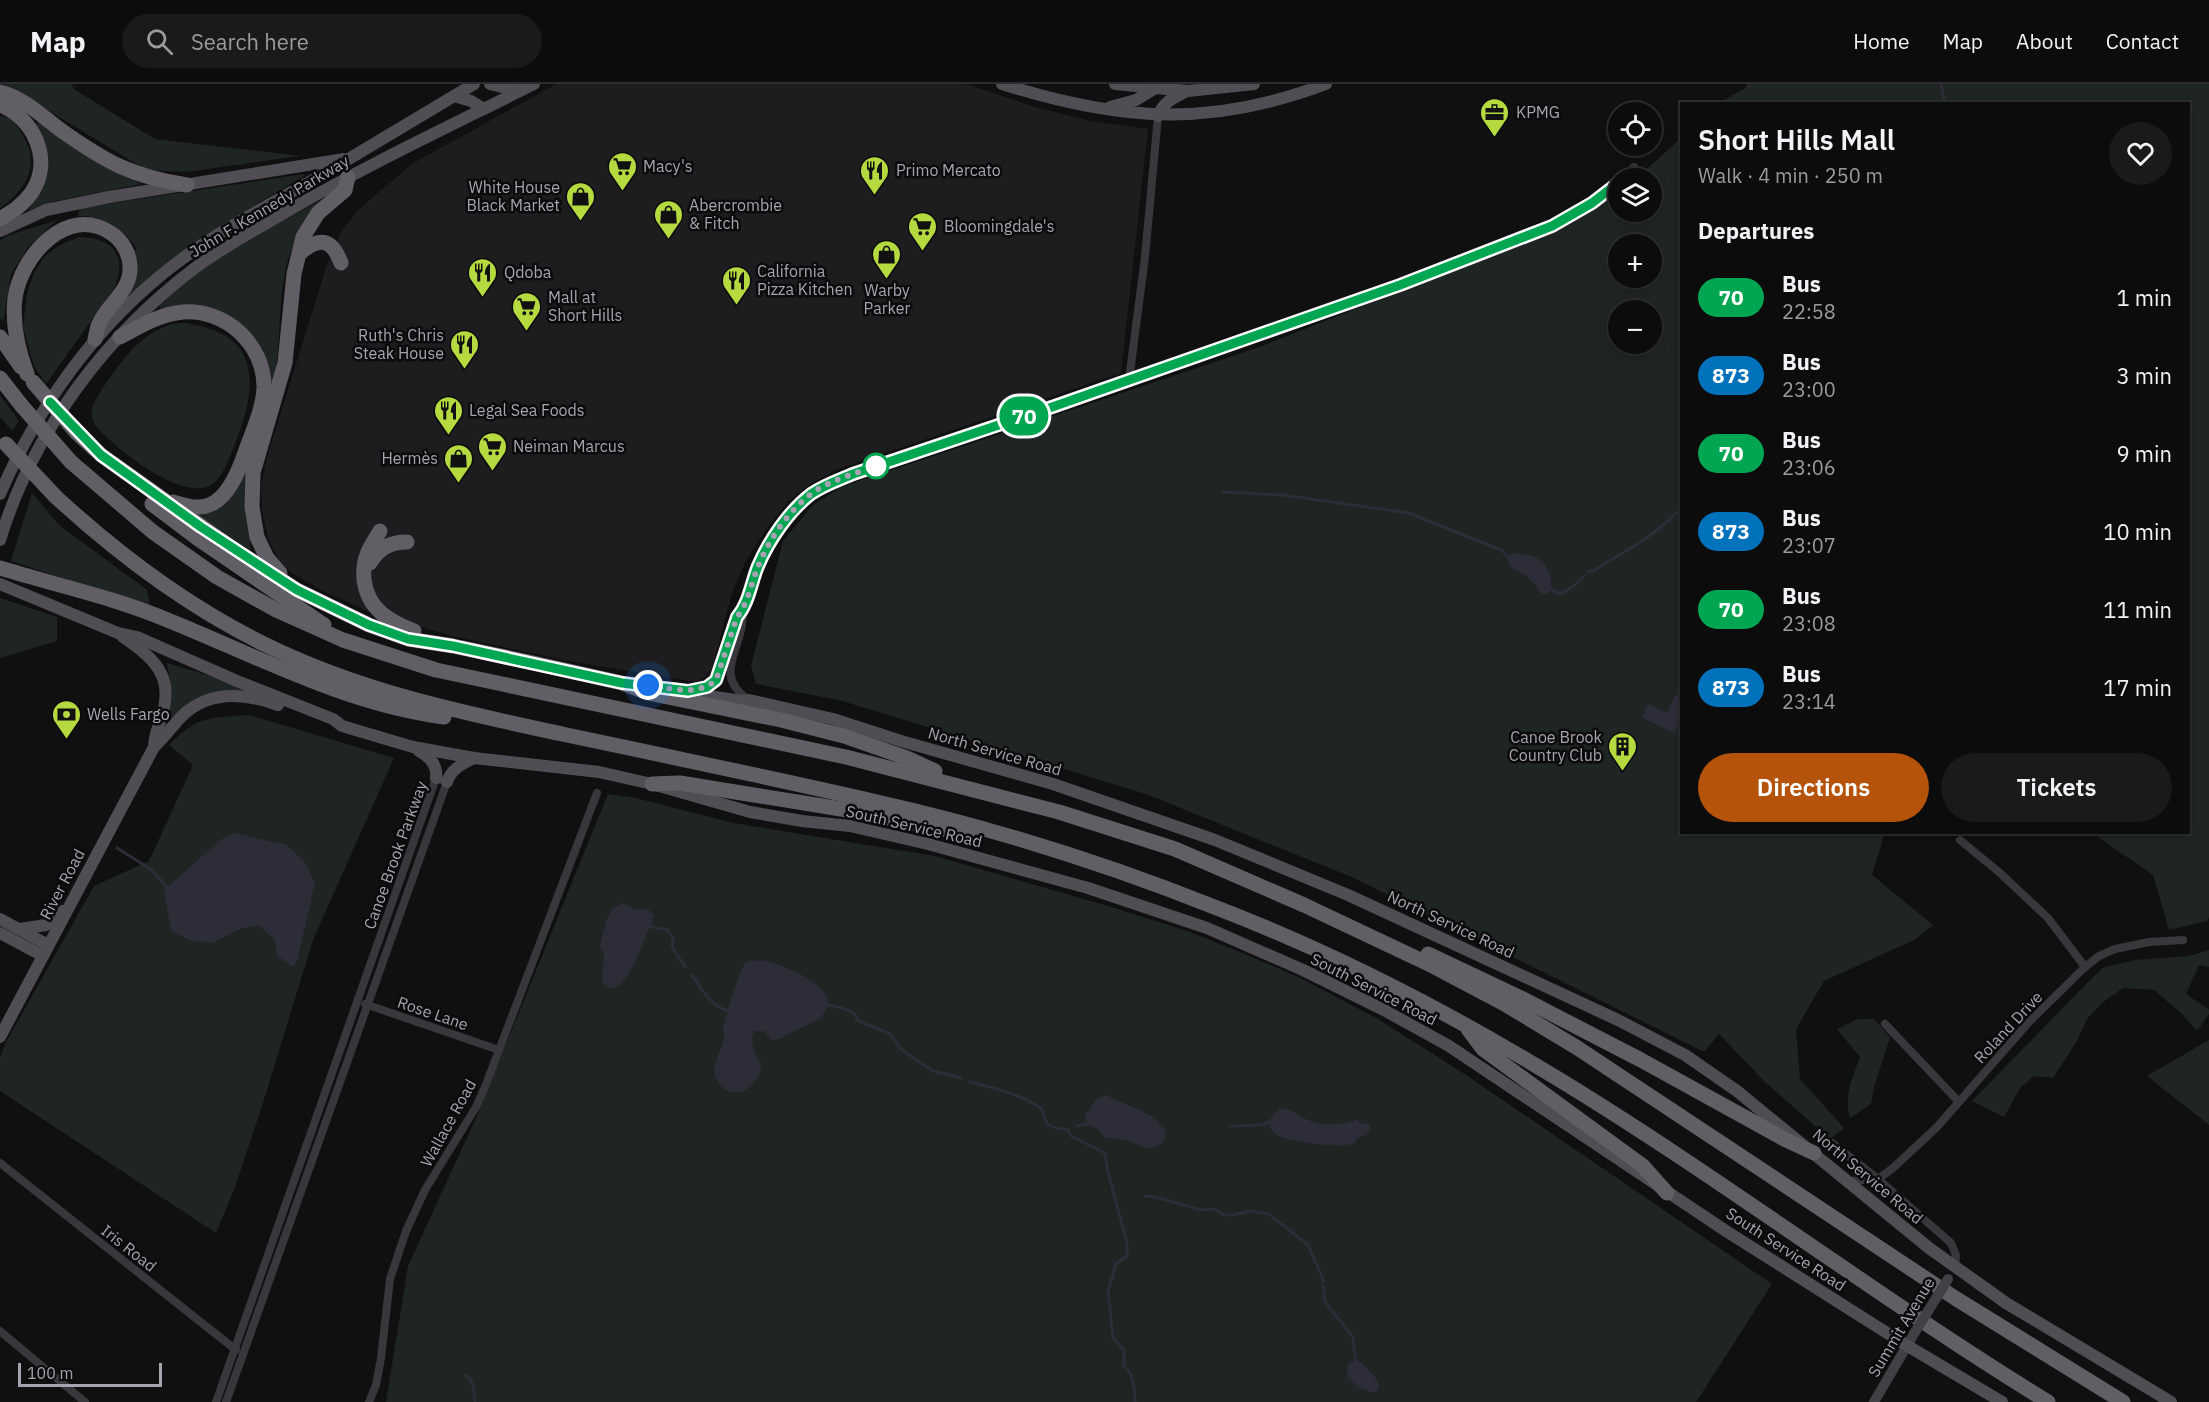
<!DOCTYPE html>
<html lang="en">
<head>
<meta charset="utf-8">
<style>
	body { margin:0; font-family:"IBM Plex Sans",sans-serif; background:#1b1a1b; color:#f1f3f6; height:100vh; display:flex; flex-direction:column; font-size:22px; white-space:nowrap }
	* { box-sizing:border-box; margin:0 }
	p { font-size:20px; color:#9a9b9d }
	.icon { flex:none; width:33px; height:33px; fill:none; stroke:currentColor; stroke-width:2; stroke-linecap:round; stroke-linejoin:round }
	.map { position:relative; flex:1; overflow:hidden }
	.side { position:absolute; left:1680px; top:18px; width:510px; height:732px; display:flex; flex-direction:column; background:#0d0c0d; border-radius:0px; box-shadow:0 3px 9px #0003,0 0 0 2px #2d2c2e }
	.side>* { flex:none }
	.badge { padding:0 12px; border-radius:20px; font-size:21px; line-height:39px }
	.tools { position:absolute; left:1608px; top:18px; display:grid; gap:12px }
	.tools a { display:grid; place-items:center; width:54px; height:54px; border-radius:50%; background:#0d0c0d; box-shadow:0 3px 9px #0003,0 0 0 2px #2d2c2e; font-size:30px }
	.scale { position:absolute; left:18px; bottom:15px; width:144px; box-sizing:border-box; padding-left:6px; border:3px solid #a7a3b0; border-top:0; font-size:16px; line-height:21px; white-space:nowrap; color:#a7a3b0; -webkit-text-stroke:4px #0c0b0c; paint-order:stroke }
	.you { position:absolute; width:30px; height:30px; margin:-15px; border:4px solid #fff; border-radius:50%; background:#1a73e8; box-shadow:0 0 0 9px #1a73e833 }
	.map>.badge { position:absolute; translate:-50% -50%; box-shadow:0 0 0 3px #fff }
	h2 { padding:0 18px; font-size:22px; line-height:54px }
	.round { display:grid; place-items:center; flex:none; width:63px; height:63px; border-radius:32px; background:#1b1a1b }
	.head { display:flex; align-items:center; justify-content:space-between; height:102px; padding:0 18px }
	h1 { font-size:28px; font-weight:600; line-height:45px }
	.cta { display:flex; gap:12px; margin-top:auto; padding:12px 18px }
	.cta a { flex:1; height:69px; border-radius:36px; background:#b45309; color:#fff; font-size:24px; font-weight:600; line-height:69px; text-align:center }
	.cta a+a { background:#1b1a1b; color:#f1f3f6 }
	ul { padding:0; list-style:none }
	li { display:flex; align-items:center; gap:18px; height:78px; padding:0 18px }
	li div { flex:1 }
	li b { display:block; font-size:22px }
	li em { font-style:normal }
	li .badge { min-width:66px; font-weight:700; text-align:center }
	header { display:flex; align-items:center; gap:36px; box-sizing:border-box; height:84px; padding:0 30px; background:#0d0c0d; border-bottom:2px solid #2d2c2e }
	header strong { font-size:28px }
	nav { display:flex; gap:33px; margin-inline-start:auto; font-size:21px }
	.search { width:420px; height:54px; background:#1b1a1b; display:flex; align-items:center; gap:15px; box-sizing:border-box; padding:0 21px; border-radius:33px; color:#9a9b9d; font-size:22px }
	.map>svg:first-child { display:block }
</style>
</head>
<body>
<header>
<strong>Map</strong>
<div class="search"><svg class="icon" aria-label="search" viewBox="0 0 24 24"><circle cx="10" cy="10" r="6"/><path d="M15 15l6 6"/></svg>Search here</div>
<nav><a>Home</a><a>Map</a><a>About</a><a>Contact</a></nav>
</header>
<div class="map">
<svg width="2209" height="1318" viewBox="0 0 2209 1318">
	<rect width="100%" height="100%" fill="#111011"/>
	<path fill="#1d1c1e" d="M556,0H966L1035,23L1091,37L1148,45L1121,289L838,385L807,402L787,419L765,447L746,477L732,509L712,585L704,594L695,598L574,578L452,552L369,528L323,507L293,490L279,477L268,454L262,427L261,405L266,376L326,184L340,150L358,126L412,80Z"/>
	<g fill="#1f2523" fill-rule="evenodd">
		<path d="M2,0H71L75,6L155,55L300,72L186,88L146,86L13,5Z"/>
		<path d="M1747,0H2209V833L2207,837L2169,846L2153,791L2092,749L2188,748V20L1718,19L1746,4Z"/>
		<path d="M0,32L11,34C18,44 27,56 30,68C35,92 18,112 0,124Z"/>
		<path d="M39,38L105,83L142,100L55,117L27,127L36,114L42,53L35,39Z"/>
		<path d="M1681,54L1682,748L1885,749L1872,791L1933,841L1916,855L1824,897L1796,945L1800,995L1844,1044L1830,1055L1765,998L1719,950L1704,968L1354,794L1146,710L839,616L756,600L751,582L783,457L812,422L841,403L1262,262L1557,145L1618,106V128H1652V94H1637ZM1618,160H1652V194H1618ZM1618,226H1652V260H1618Z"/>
		<path d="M303,90L305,92L294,98C236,132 180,165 130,210L129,208L134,167L137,165C122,143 105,132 78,132L80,124Z"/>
		<path d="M328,112C318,125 304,138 297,153C274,198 284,253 273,301L260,265L182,223L161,225L159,222C207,175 270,145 328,112Z"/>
		<path d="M57,136L29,162L11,190L3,238L0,233V156L7,152Z"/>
		<path d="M79,153C114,154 128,172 114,205L46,300L34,282L23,243L27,209L34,189L45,172L60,161Z"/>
		<path d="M187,239C200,242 214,245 226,252C264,276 248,327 235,360C229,374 223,395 209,402C183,414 132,376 113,359C95,342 83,335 99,310C116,284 138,251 169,241C174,239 181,239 187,239Z"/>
		<path d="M0,311L19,337L12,347L0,333Z"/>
		<path d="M252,373L247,424L251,467L188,429H200Z"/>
		<path d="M32,409L59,441L147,506L150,523L11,477Z"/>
		<path d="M0,514L57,533V557L0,574Z"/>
		<path d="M167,579L204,590L255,609C216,601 197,611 168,637L165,636L172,609Z"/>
		<path d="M249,631L394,674L313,856L262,1022L234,1106L216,1149L0,1007V974L5,960L94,802L149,777L193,681L169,661C198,631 210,634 249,631Z"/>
		<path d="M608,710L636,714L733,739L935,772L1108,822L1190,848L1245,870L1298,893L1378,935L1466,991L1772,1200L1696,1318H386L408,1182L476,1034Z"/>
		<path d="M2209,866V883L2199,881L2186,910L2209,926V930L2197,947L2182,930L2154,906L2123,904L2102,919L2087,935L2077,957L2053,994L2034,992L2020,1004L2004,1033L1972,1017L2102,884L2135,876L2189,872Z"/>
		<path d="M1858,935H1874L1890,953L1874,1003L1871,1020L1850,1034C1844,1011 1852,994 1860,973L1837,945Z"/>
		<path d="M2209,956V1041L2147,992Z"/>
	</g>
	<g fill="#2d2d3a">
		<path d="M1512,469C1520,470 1533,470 1540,476C1549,482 1555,501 1548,510H1542L1529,494L1509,481L1507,474Z"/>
		<path d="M1675,611L1681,614V634L1674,649L1642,634L1648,620L1667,629Z"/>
		<path d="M234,749L287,761L305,778L315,799L297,877L292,883L277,871L275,856L258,841L242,844L212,859L189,856L171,846L164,806L222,755Z"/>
		<path d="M622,819L636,826L648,825L654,832C644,853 636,886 619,902C615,905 611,904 606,903L602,897L604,871L600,861L607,834L613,825Z"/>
		<path d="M750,877C757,877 766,876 773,879C807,889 861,920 801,944C790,948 784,956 772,956L764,947H755C748,955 755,967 758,976L761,978C762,1006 728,1021 716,994C711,982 721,966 724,955C725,951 723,949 723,945C724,937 741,883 745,879C746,878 748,877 750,877Z"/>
		<path d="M1105,1011C1108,1012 1149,1030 1153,1033C1158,1037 1161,1043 1166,1047L1165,1056C1149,1071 1143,1061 1126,1056C1114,1053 1105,1059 1098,1045L1087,1041L1085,1032L1095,1017Z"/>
		<path d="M1280,1024C1294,1025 1303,1036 1316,1039C1328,1042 1344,1040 1356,1036L1360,1039L1369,1040L1371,1045L1366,1051L1356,1055L1355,1059C1341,1065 1289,1058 1277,1051C1274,1049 1272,1046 1270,1043V1035Z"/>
		<path d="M1355,1276C1363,1277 1375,1292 1379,1300L1378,1305L1374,1309L1359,1304L1347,1292L1348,1280Z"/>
	</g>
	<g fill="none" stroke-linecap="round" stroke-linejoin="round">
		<g stroke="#2d2d3a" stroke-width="3">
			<path d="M1941,0L1945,20"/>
			<path d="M1223,408L1282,411L1409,429L1501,466L1510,474"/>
			<path d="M1588,488L1593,487C1625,467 1657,451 1682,423"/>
			<path d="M1548,503L1559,510C1565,508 1581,498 1584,492"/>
			<path d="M117,764L152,786L167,803"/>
			<path d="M648,842L668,846L673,855L672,863L685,883"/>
			<path d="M692,891C703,906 711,925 731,927"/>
			<path d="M827,921C838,922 847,925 856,931L857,936L890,950L902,966L933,987L961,994"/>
			<path d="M970,998C995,1004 1020,1010 1042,1025C1048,1046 1047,1041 1068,1046L1071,1052L1105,1069L1108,1088L1127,1159V1172L1116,1180L1108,1207L1113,1254L1124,1266V1282C1134,1291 1135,1305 1135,1318"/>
			<path d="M1076,1042L1090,1039"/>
			<path d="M1230,1042L1260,1041L1270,1038"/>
			<path d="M1145,1112L1156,1113L1201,1126L1214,1125L1224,1131H1232L1251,1127L1269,1130L1308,1161L1324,1197"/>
			<path d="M1323,1202L1325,1218L1353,1253L1356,1280"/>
			<path d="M465,1291C475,1297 474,1308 475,1318"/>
		</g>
		<g stroke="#38373b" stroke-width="8">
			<path d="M1624,94L1634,83"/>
			<path d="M1129,296L1145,173L1158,32"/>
			<path d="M742,526C747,562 709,590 749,616"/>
			<path d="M692,606L707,603L716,596L737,533L742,526L758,481L777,448L804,417L831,399L1400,201L1552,142L1592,119L1618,99"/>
			<path d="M1960,756L2000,789L2048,834L2085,883"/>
			<path d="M365,920L499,966"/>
			<path d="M1885,940L1959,1018"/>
			<path d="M1832,1059L1878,1095L1951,1159L1956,1171L1955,1184"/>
			<path d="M0,1079L236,1266"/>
			<path d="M1849,1097L1878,1095L1893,1084L1937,1043L2028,939L2085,883L2099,872L2115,865L2149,858L2183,856"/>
			<path d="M0,1247L85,1318"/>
			<path d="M216,1318L436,694L447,698L226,1318"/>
			<path d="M369,1318L376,1301L381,1274L390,1195L406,1147L425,1106L476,1023L485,1003L597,709"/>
		</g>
		<path stroke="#424045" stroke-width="10" d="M1874,1318L1915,1248"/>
		<g stroke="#504e54" stroke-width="12">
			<path d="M490,0L502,3H524"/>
			<path d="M1002,0C1119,37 1209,44 1326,0"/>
			<path d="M1115,0L1188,7L1254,0"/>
			<path d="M454,12L471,17L484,25"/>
			<path d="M1110,23L1136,16L1154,5"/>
			<path d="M1158,32C1164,17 1174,14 1187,7"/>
			<path d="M0,147L46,126L109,113L344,75"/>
			<path d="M0,410C42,313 108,225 196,165C236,137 280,115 322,91C373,61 423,30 474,0"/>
			<path d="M0,456C33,348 106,251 195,184C223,163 254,147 284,129C365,82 450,42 534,0"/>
			<path d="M0,500L118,549L137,553L237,597L333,635L342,642L413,663L474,674L599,688L652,700L750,728L802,737L850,742L928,760L1088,804L1207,844L1303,886L1384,926L1449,962L1726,1147L1906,1261L2002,1318"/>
			<path d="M122,552C152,573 175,591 162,631C159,642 154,651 154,663"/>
			<path d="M633,600L688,607L694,610L742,617L749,616L833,635L901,657L1053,700L1215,756L1348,811L1618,936L1685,971L1737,1007L1929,1164L2006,1219L2171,1318"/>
			<path d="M419,667C430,673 438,681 436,694"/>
			<path d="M447,698C451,685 462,680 474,674"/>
			<path d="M0,835L48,861"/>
			<path d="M20,845L46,841L62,827"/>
			<path d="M0,849L43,872"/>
			<path d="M0,953L154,663C165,653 172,642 182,632C209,606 245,609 278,621"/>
		</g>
		<g stroke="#615e66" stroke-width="15">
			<path d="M0,8C24,14 43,33 62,47C106,78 133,93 187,101"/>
			<path d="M0,21C34,34 53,76 32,108C23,121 12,128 0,135"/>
			<path d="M300,169C320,152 332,155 341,179"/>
			<path d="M0,253L21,283"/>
			<path d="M120,253C140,242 160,230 183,228C226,225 265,261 264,304C263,325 253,346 246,366C240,384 229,414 209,421C197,426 185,421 173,418"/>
			<path d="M27,290C18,266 12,239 15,214C21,172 67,120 111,149C122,156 130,170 130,183C131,208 106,221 98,242C97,246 96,251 95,255"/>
			<path d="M0,294L22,322"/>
			<path d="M77,349L101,371L242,471L297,506L369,541L408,555L453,562L529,578L622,599L648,609L781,636L844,652L907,674L935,687"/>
			<path d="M71,378L153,448L217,493L276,526L343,556L436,586L846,673L1059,728L1175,765L1304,821L1433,882L1503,919L1576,963L1955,1214L2123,1318"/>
			<path d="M56,413C119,471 187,522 264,560C359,607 459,628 562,650C667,672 772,694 877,718C993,744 1107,780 1217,824C1334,869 1448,928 1555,993C1723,1095 1880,1215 2048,1318"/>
			<path d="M152,420L197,454L324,541"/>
			<path d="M380,447C376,454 371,461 368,468C364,477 363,486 364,496C368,525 388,537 414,547"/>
			<path d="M370,479C379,464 390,458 407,458"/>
			<path d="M0,484C55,501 112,513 165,535C257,572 345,620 444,633"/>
			<path d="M280,489L267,474L257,453L252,423L253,389L285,279L294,190L303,153L318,129L345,106L348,93"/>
			<path d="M652,700L680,699L841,725L952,747H969"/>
			<path d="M1428,870L1521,914L1641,976L1786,1056L1814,1069"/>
			<path d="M1468,945L1483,965L1643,1082L1667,1109"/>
		</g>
		<path stroke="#424045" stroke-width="10" d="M1915,1248L1948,1195"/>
		<g stroke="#615e66" stroke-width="15">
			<path d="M33,298L77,349"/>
			<path d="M22,322L71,378"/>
			<path d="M6,360L56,413"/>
		</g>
	</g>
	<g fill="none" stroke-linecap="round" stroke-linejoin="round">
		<defs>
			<path id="line" d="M50,318L101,371L201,443L297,506L369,541L408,555L453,562L622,599L688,607L707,603L716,596L737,533C749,519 751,499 758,482C769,456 789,427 811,410C824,401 839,396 853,390L1055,322L1400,201L1552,142L1592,119L1618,99"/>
		</defs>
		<use href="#line" stroke="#fff" stroke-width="14"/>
		<use href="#line" stroke="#00a651" stroke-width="9"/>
		<path stroke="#a7a3b0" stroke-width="6" stroke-dasharray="0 10.8" d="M648,601C670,604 697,613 716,596L737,533C748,520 751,499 758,483C769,454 793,420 820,404C838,394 857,389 876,382"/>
	</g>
	<defs>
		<symbol id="office-pin" viewBox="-11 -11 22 30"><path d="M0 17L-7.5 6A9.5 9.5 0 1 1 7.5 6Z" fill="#b4da3f" stroke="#0c0b0c"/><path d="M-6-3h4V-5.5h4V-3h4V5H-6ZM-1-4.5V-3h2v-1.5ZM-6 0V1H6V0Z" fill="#111"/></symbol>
		<symbol id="supermarket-pin" viewBox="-11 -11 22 30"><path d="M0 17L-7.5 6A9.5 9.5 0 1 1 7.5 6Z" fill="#b4da3f" stroke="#0c0b0c"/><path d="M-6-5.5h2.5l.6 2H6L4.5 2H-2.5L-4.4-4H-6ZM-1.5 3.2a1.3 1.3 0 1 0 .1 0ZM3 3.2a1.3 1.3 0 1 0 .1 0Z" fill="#111"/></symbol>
		<symbol id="restaurant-pin" viewBox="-11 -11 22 30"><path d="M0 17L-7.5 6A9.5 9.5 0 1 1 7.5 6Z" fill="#b4da3f" stroke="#0c0b0c"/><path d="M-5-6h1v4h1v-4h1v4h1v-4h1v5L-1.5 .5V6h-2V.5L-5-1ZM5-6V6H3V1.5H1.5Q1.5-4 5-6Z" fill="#111"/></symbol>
		<symbol id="shop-pin" viewBox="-11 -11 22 30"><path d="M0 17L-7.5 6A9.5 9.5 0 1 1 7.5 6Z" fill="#b4da3f" stroke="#0c0b0c"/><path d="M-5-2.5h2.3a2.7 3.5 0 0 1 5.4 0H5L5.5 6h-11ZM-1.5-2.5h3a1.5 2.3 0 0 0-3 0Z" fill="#111"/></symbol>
		<symbol id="bank-pin" viewBox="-11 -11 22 30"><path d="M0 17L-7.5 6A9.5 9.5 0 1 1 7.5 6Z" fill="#b4da3f" stroke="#0c0b0c"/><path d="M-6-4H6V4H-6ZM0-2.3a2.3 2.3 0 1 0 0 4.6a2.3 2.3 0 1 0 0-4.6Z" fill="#111"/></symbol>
		<symbol id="building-pin" viewBox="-11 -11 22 30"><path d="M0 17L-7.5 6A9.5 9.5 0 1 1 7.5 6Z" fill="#b4da3f" stroke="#0c0b0c"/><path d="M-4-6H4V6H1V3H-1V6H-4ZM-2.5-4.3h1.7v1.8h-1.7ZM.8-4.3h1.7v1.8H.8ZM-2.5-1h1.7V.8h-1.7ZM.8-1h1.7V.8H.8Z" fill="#111"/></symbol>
	</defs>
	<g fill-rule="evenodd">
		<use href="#office-pin" x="1478" y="12" width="33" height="45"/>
		<use href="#supermarket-pin" x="606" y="66" width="33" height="45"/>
		<use href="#restaurant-pin" x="858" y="70" width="33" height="45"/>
		<use href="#shop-pin" x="564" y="96" width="33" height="45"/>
		<use href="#shop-pin" x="652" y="114" width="33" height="45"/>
		<use href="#supermarket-pin" x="906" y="126" width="33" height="45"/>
		<use href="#shop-pin" x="870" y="154" width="33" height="45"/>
		<use href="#restaurant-pin" x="466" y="172" width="33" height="45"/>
		<use href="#restaurant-pin" x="720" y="180" width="33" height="45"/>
		<use href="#supermarket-pin" x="510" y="206" width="33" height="45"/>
		<use href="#restaurant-pin" x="448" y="244" width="33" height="45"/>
		<use href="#restaurant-pin" x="432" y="310" width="33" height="45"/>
		<use href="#supermarket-pin" x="476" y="346" width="33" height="45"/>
		<use href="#shop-pin" x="442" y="358" width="33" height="45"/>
		<use href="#bank-pin" x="50" y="614" width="33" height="45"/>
		<use href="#building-pin" x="1606" y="646" width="33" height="45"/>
	</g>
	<circle fill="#fff" stroke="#00a651" stroke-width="3" cx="876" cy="382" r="12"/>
	<g text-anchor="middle" stroke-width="5" stroke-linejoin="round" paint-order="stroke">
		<g font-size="16" fill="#a7a3b0" stroke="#0c0b0c" text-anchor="start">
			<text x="1516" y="34">KPMG</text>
			<text x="643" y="88">Macy's</text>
			<text x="896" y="92">Primo Mercato</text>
			<text x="560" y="109" text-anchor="end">White House<tspan x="560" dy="18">Black Market</tspan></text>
			<text x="689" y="127">Abercrombie<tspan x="689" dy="18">&amp; Fitch</tspan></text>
			<text x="944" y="148">Bloomingdale's</text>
			<text x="757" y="193">California<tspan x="757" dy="18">Pizza Kitchen</tspan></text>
			<text x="504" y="194">Qdoba</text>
			<text x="887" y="212" text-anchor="middle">Warby<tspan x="887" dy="18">Parker</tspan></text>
			<text x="548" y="219">Mall at<tspan x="548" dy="18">Short Hills</tspan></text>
			<text x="444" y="257" text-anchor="end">Ruth's Chris<tspan x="444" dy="18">Steak House</tspan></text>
			<text x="469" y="332">Legal Sea Foods</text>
			<text x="513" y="368">Neiman Marcus</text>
			<text x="438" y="380" text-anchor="end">Hermès</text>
			<text x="87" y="636">Wells Fargo</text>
			<text x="1602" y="659" text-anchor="end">Canoe Brook<tspan x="1602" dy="18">Country Club</tspan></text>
		</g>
		<g font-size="16" fill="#a7a3b0" stroke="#0c0b0c">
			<text transform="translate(269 122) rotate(-31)" y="6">John F. Kennedy Parkway</text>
			<text transform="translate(995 667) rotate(16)" y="6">North Service Road</text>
			<text transform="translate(914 742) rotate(13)" y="6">South Service Road</text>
			<text transform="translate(395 771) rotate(-70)" y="6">Canoe Brook Parkway</text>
			<text transform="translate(62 800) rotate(-62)" y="6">River Road</text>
			<text transform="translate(1451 840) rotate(25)" y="6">North Service Road</text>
			<text transform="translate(1374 905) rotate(27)" y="6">South Service Road</text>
			<text transform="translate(433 929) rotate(19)" y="6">Rose Lane</text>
			<text transform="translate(2008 943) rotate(-47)" y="6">Roland Drive</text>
			<text transform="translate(448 1039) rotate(-61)" y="6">Wallace Road</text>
			<text transform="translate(1868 1092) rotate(40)" y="6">North Service Road</text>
			<text transform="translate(129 1164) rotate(38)" y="6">Iris Road</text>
			<text transform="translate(1786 1165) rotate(33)" y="6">South Service Road</text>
			<text transform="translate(1901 1243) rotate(-59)" y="6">Summit Avenue</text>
		</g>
	</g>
</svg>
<div class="tools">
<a><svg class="icon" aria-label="locate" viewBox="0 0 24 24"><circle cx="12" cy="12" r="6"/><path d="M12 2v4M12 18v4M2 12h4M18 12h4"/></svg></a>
<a><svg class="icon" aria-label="layers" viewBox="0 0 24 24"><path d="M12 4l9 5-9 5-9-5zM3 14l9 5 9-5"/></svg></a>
<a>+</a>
<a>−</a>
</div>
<div class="scale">100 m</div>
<div class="you" style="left:648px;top:601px"></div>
<b class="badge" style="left:1024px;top:332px;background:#00a651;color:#fff">70</b>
<section class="side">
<div class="head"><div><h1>Short Hills Mall</h1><p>Walk · 4 min · 250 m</p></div><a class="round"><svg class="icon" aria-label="heart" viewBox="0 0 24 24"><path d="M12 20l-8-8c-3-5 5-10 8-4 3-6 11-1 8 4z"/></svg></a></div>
<h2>Departures</h2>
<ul>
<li><span class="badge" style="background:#00a651;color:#fff">70</span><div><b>Bus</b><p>22:58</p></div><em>1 min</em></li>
<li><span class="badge" style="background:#0072bc;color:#fff">873</span><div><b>Bus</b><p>23:00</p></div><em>3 min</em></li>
<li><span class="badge" style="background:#00a651;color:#fff">70</span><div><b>Bus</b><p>23:06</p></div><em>9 min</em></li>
<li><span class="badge" style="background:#0072bc;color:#fff">873</span><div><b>Bus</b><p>23:07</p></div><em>10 min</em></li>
<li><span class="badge" style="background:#00a651;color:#fff">70</span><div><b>Bus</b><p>23:08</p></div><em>11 min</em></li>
<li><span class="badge" style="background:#0072bc;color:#fff">873</span><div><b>Bus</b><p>23:14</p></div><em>17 min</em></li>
</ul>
<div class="cta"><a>Directions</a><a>Tickets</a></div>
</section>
</div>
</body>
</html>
